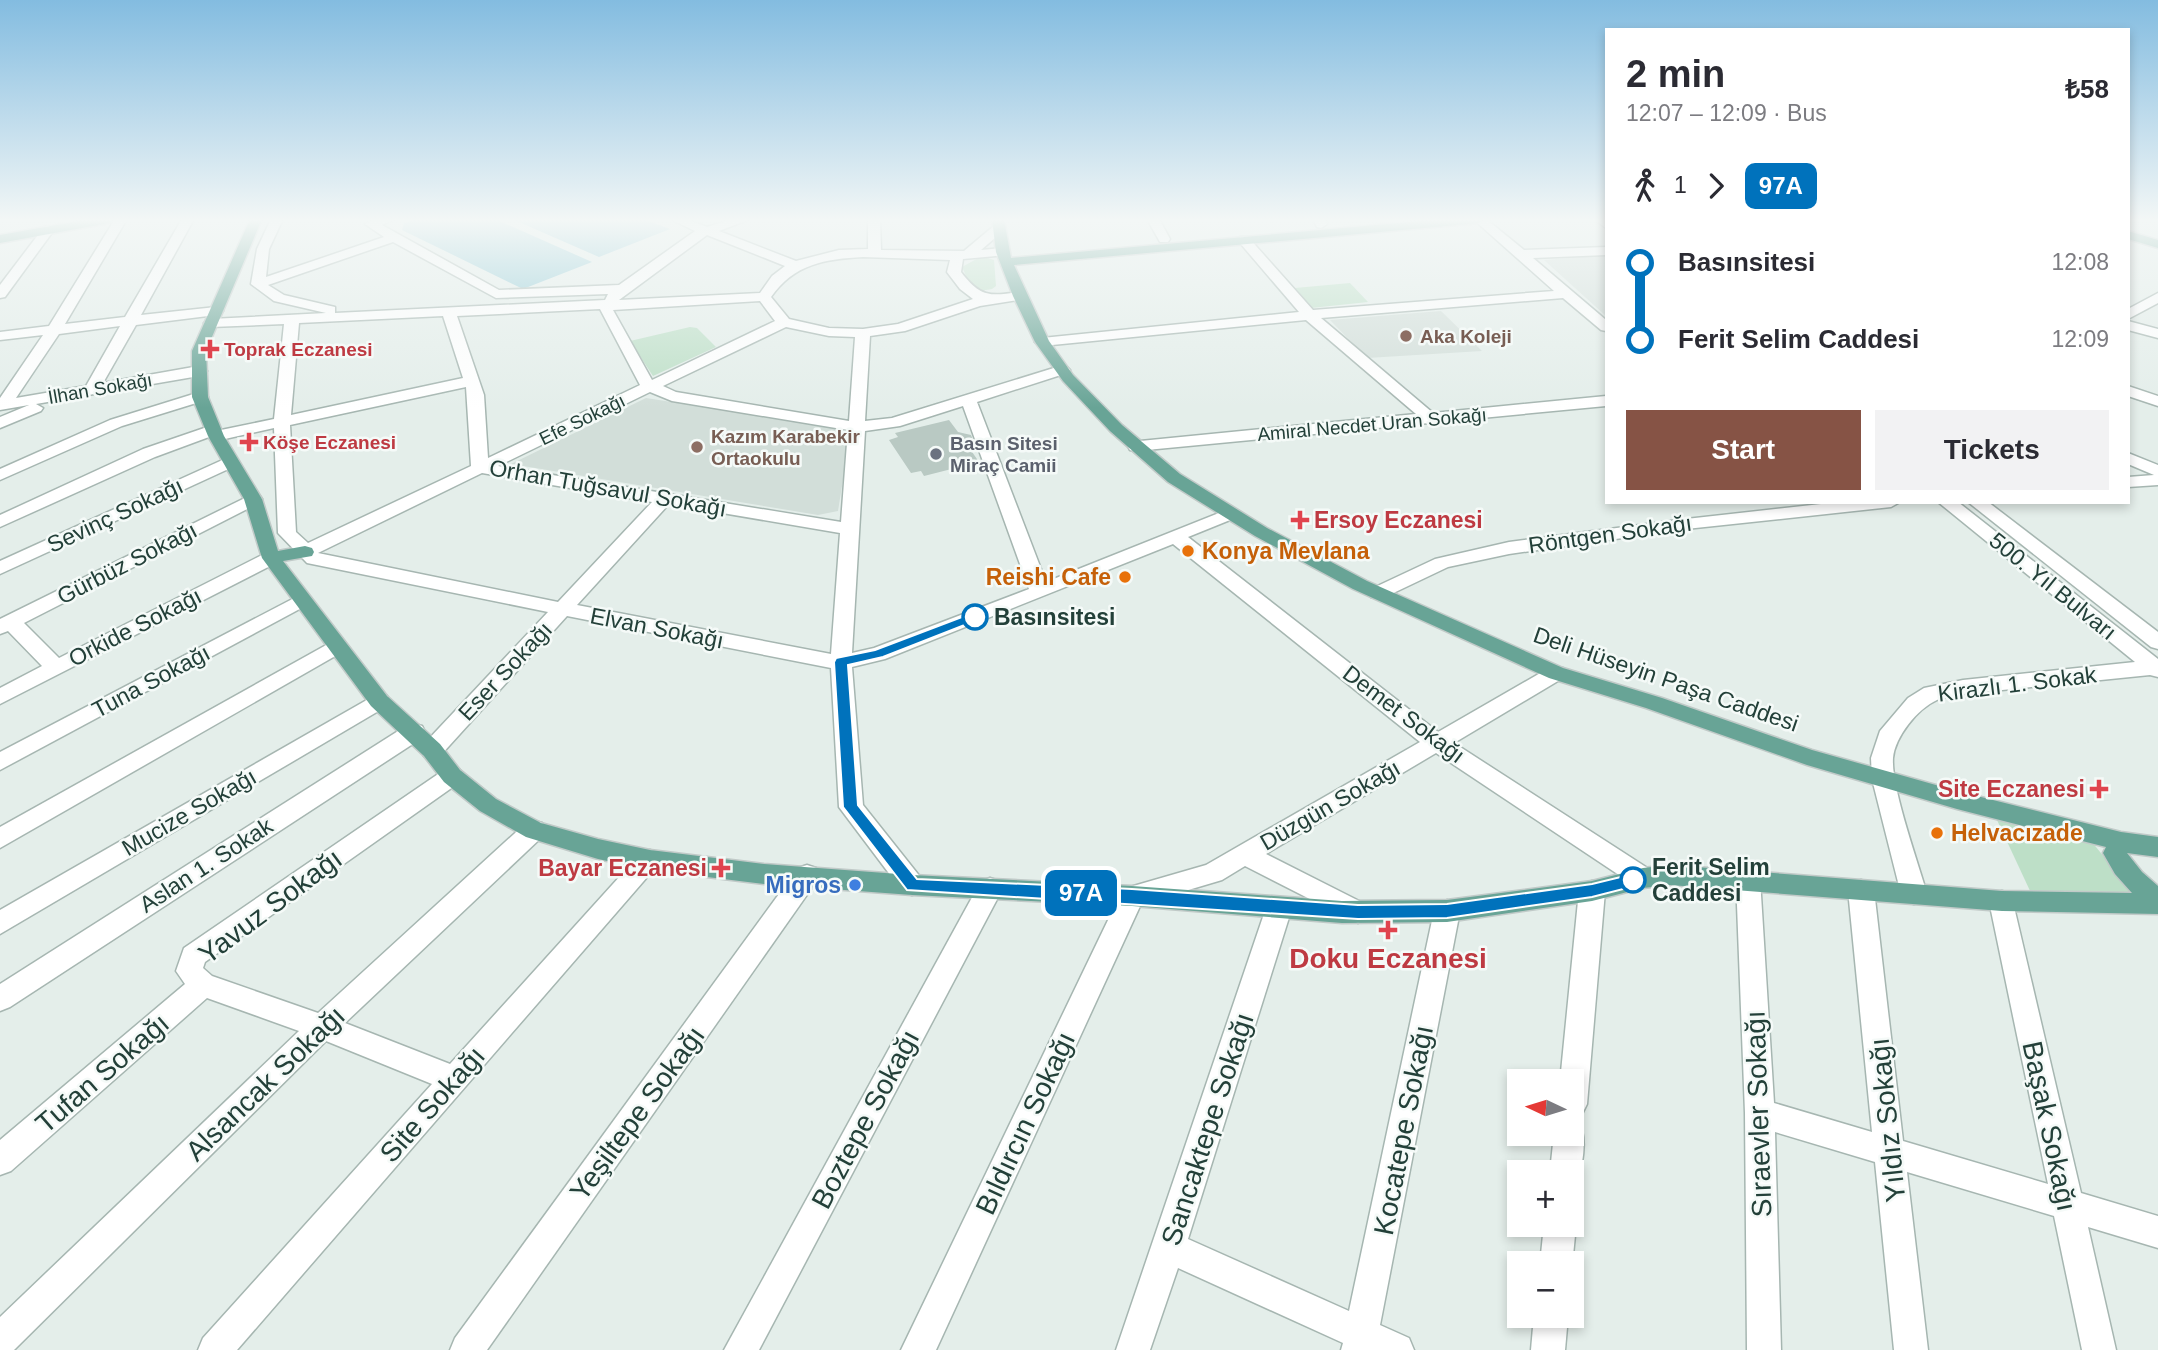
<!DOCTYPE html>
<html lang="en">
<head>
<meta charset="utf-8">
<style>
	body { margin:0; font-family:Arial,sans-serif; background:#f2f2f3; color:#2b2b33; height:100vh; display:flex; flex-direction:column; font-size:26px; white-space:nowrap }
	* { box-sizing:border-box; margin:0 }
	p { font-size:23px; color:#7c7c81 }
	.icon { flex:none; width:38px; height:38px; fill:none; stroke:currentColor; stroke-width:2; stroke-linecap:round; stroke-linejoin:round }
	.map { position:relative; flex:1; overflow:hidden }
	.drawer { position:absolute; left:1605px; top:28px; width:525px; height:476px; display:flex; flex-direction:column; background:#fff; border-radius:0px; box-shadow:0 4px 10px #0003 }
	.drawer>* { flex:none }
	.badge { padding:0 14px; border-radius:10px; font-size:24px; line-height:46px }
	.needle { width:46px; rotate:274deg }
	.buttons { position:absolute; left:1507px; top:1069px; display:grid; gap:14px }
	.buttons a { display:grid; place-items:center; width:77px; height:77px; border-radius:0px; background:#fff; box-shadow:0 4px 10px #0003; font-size:35px }
	.map>.badge { position:absolute; translate:-50% -50%; box-shadow:0 0 0 4px #fff }
	.legs { display:flex; align-items:center; gap:10px; height:77px; padding:0 21px; font-size:23px }
	.legs p { margin-inline-start:auto }
	.summary { display:flex; align-items:center; justify-content:space-between; height:119px; padding:0 21px }
	h1 { font-size:38px; font-weight:800; line-height:52px }
	.primary-button { display:flex; gap:14px; margin-top:auto; padding:14px 21px }
	.primary-button a { flex:1; height:80px; border-radius:0px; background:#865345; color:#fff; font-size:28px; font-weight:800; line-height:80px; text-align:center }
	.primary-button a+a { background:#f2f2f3; color:#2b2b33 }
	ul { padding:0 21px; list-style:none }
	li { display:flex; align-items:center; gap:24px; height:77px; font-size:26px }
	li i { display:grid; place-items:center; width:10px; height:100%; margin:0 9px; background:currentColor }
	li i::after { content:''; width:18px; height:18px; margin:-9px; border:5px solid; border-radius:50%; background:#fff }
	li p { margin-inline-start:auto }
	li:first-child i { background:linear-gradient(#0000 50%,currentColor 0) }
	li:last-child i { background:linear-gradient(currentColor 50%,#0000 0) }
	.map>svg:first-child { display:block }
</style>
</head>
<body>
<div class="map">
<svg width="2158" height="1350" viewBox="0 0 2158 1350">
	<rect width="100%" height="100%" fill="#e4eeea"/>
	<g fill="#d2ded9">
		<path d="M1606,255V316L1544,260Z"/>
		<path d="M1441,311L1482,351L1367,358L1330,320Z"/>
		<path d="M646,398L851,430L838,511L818,515L511,464Z"/>
	</g>
	<g fill="#bddfc7">
		<path d="M982,256L994,260L996,286L992,289L980,291L967,278L962,267Z"/>
		<path d="M1350,283L1368,302L1311,308L1295,288Z"/>
		<path d="M690,327L697,328L716,347L653,376L630,341Z"/>
		<path d="M1997,820L2092,842L2133,893H2031Z"/>
	</g>
	<g fill="#8cc8d4">
		<path d="M417,219H495L592,262L523,289L402,230L404,223Z"/>
		<path d="M512,219H643L670,229L599,257Z"/>
	</g>
	<path fill="#b9c9c3" d="M949,420L958,432L971,435L974,443L970,449L979,462L924,476L921,471L911,473L889,440L898,437L895,433Z"/>
	<g fill="none" stroke-linecap="round" stroke-linejoin="round">
		<defs>
			<g id="minor">
				<path d="M115,219H127L65,324L125,317L182,219H194L141,315L216,307L223,311L216,315L136,325L103,383L199,366L207,371L199,376L36,404L43,408L41,411L0,428V417L29,405L0,410V398L43,335L0,340V332L49,326ZM120,326L86,386L16,398L59,334Z"/>
				<path d="M271,219H283L269,249L266,277L384,237L365,224L376,219H394L382,225L499,290L619,285L695,231L670,219H686L707,227L733,219H750L719,231L796,261L839,250L868,249V219H880L881,250L964,251L995,225H1003V231L981,250L1002,248L1008,252L1007,255L963,259L961,272C981,298 990,296 1020,292L1025,293V299L980,306L905,331L870,336L865,421L892,418L1057,367H1067L1070,370L1067,373L977,402L1046,582L1229,509L1238,514L1235,518L1188,537L1438,732L1549,668H1563L1566,673L1563,678L1454,743L1652,871L1655,878L1652,885L1643,888L1634,885L1436,753L1266,854L1367,905L1371,912L1367,919L1358,923L1349,919L1245,866L1222,880L1141,904L936,1350H901L1123,889L1206,865L1420,742L1173,544L885,659L852,667L863,805L921,878L925,885L921,892L912,895L903,892L839,807L831,668L567,616L440,756L432,758L424,756L421,750L424,744L548,612L307,563L278,533L274,428L216,441L209,437L155,457L0,527V515L143,449L213,425L221,430L274,419L284,324L211,327L204,323L211,319L326,313L274,301L251,284L257,249ZM707,235L785,266L772,276L760,293L619,300ZM393,242L496,298L608,294L605,300L335,313V307L284,295L268,285ZM863,257L950,260L947,272L960,289L973,299L898,324L863,329L829,328L789,319L771,297C794,264 825,259 863,257ZM760,301L775,321L652,380L613,310ZM600,309L640,385L488,458L484,395L457,316ZM443,316L463,378L291,415L299,323ZM786,327L829,336L855,337L849,421L676,392L663,386ZM466,387L471,466L308,543L296,532L290,425ZM650,392L672,401L848,430L841,522L498,466ZM963,406L1029,589L874,648L852,653L865,431L900,426ZM482,473L652,502L558,602L318,553ZM669,504L840,533L831,654L577,605Z"/>
				<path d="M1147,219H1159L1170,239L1168,242H1160Z"/>
				<path d="M1313,219H1325L1327,224L1321,228L1317,227Z"/>
				<path d="M1473,219H1486L1524,250L1606,247V255L1533,258L1606,320V331L1601,330L1563,298L1321,318L1433,413L1606,396V406L1136,451L1130,450L1128,446L1130,442L1416,414L1306,320L1042,346L1035,342L1042,338L1299,312L1240,243V237H1248L1313,310L1554,291Z"/>
				<path d="M1594,219H1606V228Z"/>
				<path d="M48,226L54,230L5,297L0,298V285L44,227Z"/>
				<path d="M2158,293V303L2128,319V309Z"/>
				<path d="M2128,321L2158,329V338L2128,330Z"/>
				<path d="M2128,386L2158,396V406L2128,396Z"/>
				<path d="M200,392L208,397L206,400L122,426L0,480V469L110,420Z"/>
				<path d="M2128,453L2158,465V485L2128,487V477L2154,475L2128,464Z"/>
				<path d="M229,457L235,458L237,462L235,466L0,574V561Z"/>
				<path d="M253,494L259,495L262,499L259,503L24,623L59,658L264,554H278L280,558L278,562L0,704V688L42,666L8,631L0,634V619Z"/>
				<path d="M1839,502H1900L1891,507L1686,529L1509,554L1448,567L1385,597H1371L1368,593L1371,589L1435,559L1509,542L1686,519Z"/>
				<path d="M1938,502H1958L2158,659V677L2150,675L1963,694C1955,696 1944,696 1937,700C1917,709 1895,737 1893,758C1891,788 1918,862 1927,894L1923,901L1914,904L1905,901L1901,894L1872,779L1871,758L1880,731L1908,698L1924,688L1963,680L2135,662Z"/>
				<path d="M1968,502H1988L2158,632V649L2151,647Z"/>
				<path d="M302,594L309,596L312,600L309,604L0,770V752Z"/>
				<path d="M337,639L344,641L347,646L344,651L0,848V827Z"/>
				<path d="M379,693L387,696L390,701L387,706L0,934V910Z"/>
				<path d="M414,724L422,726L425,732L422,738L10,1007L0,1011V984L406,726Z"/>
				<path d="M452,767L460,770L463,776L460,782L205,962L203,968L212,976L318,1013L526,823L534,821L542,823L546,830L542,837L345,1023L450,1064L641,853L650,850L659,853L662,860L237,1350H198L203,1338L432,1084L326,1041L14,1350H0V1317L299,1031L207,998L11,1171L0,1175V1140L185,984L176,971L184,948L444,770Z"/>
				<path d="M807,865L816,868L819,875L816,882L487,1350H450L455,1338L798,868Z"/>
				<path d="M1748,869L1757,872L1760,879L1774,1103L1872,1132L1848,890L1852,883L1861,880L1870,883L1874,890L1903,1141L2048,1184L1989,901L1993,894L2002,891L2011,894L2081,1193L2158,1216V1248L2088,1227L2116,1350H2082L2054,1216L1907,1172L1928,1350H1894L1875,1162L1775,1132L1781,1350H1747L1745,1113L1736,879L1739,872Z"/>
				<path d="M990,878L999,881L1003,888L759,1350H724L981,881Z"/>
				<path d="M1592,881L1601,884L1605,891L1587,1104L1582,1114L1572,1118V1082H1560L1579,891L1583,884Z"/>
				<path d="M1279,897L1288,901L1292,908L1188,1239L1349,1311L1434,911L1438,904L1447,900L1456,904L1460,911L1380,1325L1409,1338L1414,1350H1341L1343,1343L1178,1268L1150,1350H1116L1266,908L1270,901Z"/>
				<path d="M1572,1121L1580,1124C1587,1141 1583,1166 1576,1183L1572,1184V1172H1550L1554,1134H1572Z"/>
				<path d="M1572,1215L1576,1225L1572,1266L1540,1264L1544,1225H1572Z"/>
				<path d="M1534,1316H1568L1565,1350H1531Z"/>
			</g>
			<g id="major">
				<path d="M90,219H115L109,223L0,243V235Z"/>
				<path d="M250,219H262L206,351L208,397L224,436L262,499L278,551L305,546L312,548L314,552L312,556L283,561L387,696L440,744L460,770L496,799L541,823L598,839L650,850L764,864L912,875L1132,886L1342,901L1447,900L1592,881L1643,868L1670,865L2002,891L2132,893L2115,874L2103,853L2106,847L1957,809L1807,765L1646,708L1549,678L1353,589L1255,536L1168,482L1110,431L1063,381L1035,342L1013,296L996,252L992,219H1004L1011,258L1442,219H1485L1479,223L1014,265L1049,341L1073,375L1122,425L1180,474L1267,528L1367,581L1563,668L1662,698L1812,750L1957,791L2121,832L2158,837V857L2127,853L2142,872L2158,886V914L2002,911L1670,885L1643,888L1592,901L1447,922L1342,923L1132,906L912,895L764,884L650,870L598,859L526,837L480,811L444,782L424,756L371,706L262,558L244,499L208,436L192,397V351Z"/>
				<path d="M2128,231L2158,240V248L2128,239Z"/>
			</g>
		</defs>
		<use href="#minor" stroke="#a6b6b1" stroke-width="3"/>
		<use href="#major" stroke="#c1cac8" stroke-width="3"/>
		<use href="#minor" fill="#fff" fill-rule="evenodd"/>
		<use href="#major" fill="#68a496" fill-rule="evenodd"/>
	</g>
	<linearGradient id="sky" x2="0" y2="1"><stop stop-color="#83bce0"/><stop offset="0.54" stop-color="#f3f7f6"/><stop offset="1" stop-color="#f3f7f6" stop-opacity="0"/></linearGradient>
	<rect width="2158" height="408" fill="url(#sky)"/>
	<path fill="#0072bc" stroke="#fff" stroke-width="2" d="M975,612L980,614V619L883,657L848,665L858,805L917,879L1132,889L1358,905L1447,904L1592,884L1633,874L1639,876L1641,880L1639,885L1592,897L1447,918L1358,919L907,890L843,807L834,662L836,658L875,650Z"/>
	<g fill="#8d6e63" stroke="#f5faf8" stroke-width="2.5">
		<circle cx="1406" cy="336" r="7"/>
		<circle cx="697" cy="447" r="7"/>
	</g>
	<g fill="#e0444e" stroke="#f5faf8" stroke-width="2.5">
		<path d="M206.5 338.5h7v7h7v7h-7v7h-7v-7h-7v-7h7z"/>
		<path d="M245.5 431.5h7v7h7v7h-7v7h-7v-7h-7v-7h7z"/>
		<path d="M1296.5 509.5h7v7h7v7h-7v7h-7v-7h-7v-7h7z"/>
		<path d="M2095.5 778.5h7v7h7v7h-7v7h-7v-7h-7v-7h7z"/>
		<path d="M717.5 857.5h7v7h7v7h-7v7h-7v-7h-7v-7h7z"/>
		<path d="M1384.5 919.5h7v7h7v7h-7v7h-7v-7h-7v-7h7z"/>
	</g>
	<circle fill="#6b7280" stroke="#f5faf8" stroke-width="2.5" cx="936" cy="454" r="7"/>
	<g fill="#e8710a" stroke="#f5faf8" stroke-width="2.5">
		<circle cx="1188" cy="551" r="7"/>
		<circle cx="1125" cy="577" r="7"/>
		<circle cx="1937" cy="833" r="7"/>
	</g>
	<g fill="#fff" stroke="#0072bc" stroke-width="3.5">
		<circle cx="975" cy="617" r="12"/>
		<circle cx="1633" cy="880" r="12"/>
	</g>
	<circle fill="#3f7fe0" stroke="#f5faf8" stroke-width="2.5" cx="855" cy="885" r="7"/>
	<g text-anchor="middle" stroke-width="5" stroke-linejoin="round" paint-order="stroke">
		<g font-size="19" font-weight="bold" fill="#785e54" stroke="#f5faf8" text-anchor="start">
			<text x="1420" y="343">Aka Koleji</text>
			<text x="711" y="443">Kazım Karabekir<tspan x="711" dy="22">Ortaokulu</tspan></text>
		</g>
		<g font-size="19" font-weight="bold" fill="#be3a42" stroke="#f5faf8" text-anchor="start">
			<text x="224" y="356">Toprak Eczanesi</text>
			<text x="263" y="449">Köşe Eczanesi</text>
		</g>
		<g font-size="19" fill="#234039" stroke="#f5faf8">
			<text transform="translate(100 388) rotate(-10)" y="7">İlhan Sokağı</text>
			<text transform="translate(582 419) rotate(-26)" y="7">Efe Sokağı</text>
			<text transform="translate(1372 424) rotate(-5)" y="7">Amiral Necdet Uran Sokağı</text>
		</g>
		<g font-size="19" font-weight="bold" fill="#5b616d" stroke="#f5faf8" text-anchor="start">
			<text x="950" y="450">Basın Sitesi<tspan x="950" dy="22">Miraç Camii</tspan></text>
		</g>
		<g font-size="23" fill="#234039" stroke="#f5faf8">
			<text transform="translate(608 488) rotate(10)" y="8">Orhan Tuğsavul Sokağı</text>
			<text transform="translate(115 515) rotate(-25)" y="8">Sevinç Sokağı</text>
			<text transform="translate(1610 534) rotate(-8)" y="8">Röntgen Sokağı</text>
			<text transform="translate(127 563) rotate(-27)" y="8">Gürbüz Sokağı</text>
			<text transform="translate(2053 586) rotate(39)" y="8">500. Yıl Bulvarı</text>
			<text transform="translate(135 627) rotate(-27)" y="8">Orkide Sokağı</text>
			<text transform="translate(657 628) rotate(11)" y="8">Elvan Sokağı</text>
			<text transform="translate(505 671) rotate(-47)" y="8">Eser Sokağı</text>
			<text transform="translate(1666 679) rotate(19)" y="8">Deli Hüseyin Paşa Caddesi</text>
			<text transform="translate(151 681) rotate(-28)" y="8">Tuna Sokağı</text>
			<text transform="translate(2017 684) rotate(-7)" y="8">Kirazlı 1. Sokak</text>
			<text transform="translate(1404 714) rotate(37)" y="8">Demet Sokağı</text>
			<text transform="translate(1330 805) rotate(-30)" y="8">Düzgün Sokağı</text>
			<text transform="translate(189 812) rotate(-30)" y="8">Mucize Sokağı</text>
			<text transform="translate(206 865) rotate(-33)" y="8">Aslan 1. Sokak</text>
		</g>
		<g font-size="23" font-weight="bold" fill="#be3a42" stroke="#f5faf8" text-anchor="end">
			<text x="1314" y="528" text-anchor="start">Ersoy Eczanesi</text>
			<text x="2085" y="797">Site Eczanesi</text>
			<text x="707" y="876">Bayar Eczanesi</text>
		</g>
		<g font-size="23" font-weight="bold" fill="#c56008" stroke="#f5faf8" text-anchor="start">
			<text x="1202" y="559">Konya Mevlana</text>
			<text x="1111" y="585" text-anchor="end">Reishi Cafe</text>
			<text x="1951" y="841">Helvacızade</text>
		</g>
		<g font-size="23" font-weight="bold" fill="#234039" stroke="#f5faf8" text-anchor="start">
			<text x="994" y="625">Basınsitesi</text>
			<text x="1652" y="875">Ferit Selim<tspan x="1652" dy="26">Caddesi</tspan></text>
		</g>
		<g font-size="23" font-weight="bold" fill="#366cbe" stroke="#f5faf8" text-anchor="end">
			<text x="841" y="893">Migros</text>
		</g>
		<g font-size="28" fill="#234039" stroke="#f5faf8">
			<text transform="translate(270 906) rotate(-37)" y="10">Yavuz Sokağı</text>
			<text transform="translate(102 1073) rotate(-41)" y="10">Tufan Sokağı</text>
			<text transform="translate(265 1083) rotate(-44)" y="10">Alsancak Sokağı</text>
			<text transform="translate(432 1104) rotate(-49)" y="10">Site Sokağı</text>
			<text transform="translate(637 1113) rotate(-54)" y="10">Yeşiltepe Sokağı</text>
			<text transform="translate(1758 1114) rotate(-92)" y="10">Sıraevler Sokağı</text>
			<text transform="translate(865 1119) rotate(-62)" y="10">Boztepe Sokağı</text>
			<text transform="translate(1887 1120) rotate(-96)" y="10">Yıldız Sokağı</text>
			<text transform="translate(1025 1123) rotate(-65)" y="10">Bıldırcın Sokağı</text>
			<text transform="translate(2050 1126) rotate(78)" y="10">Başak Sokağı</text>
			<text transform="translate(1207 1129) rotate(-72)" y="10">Sancaktepe Sokağı</text>
			<text transform="translate(1403 1130) rotate(-79)" y="10">Kocatepe Sokağı</text>
		</g>
		<g font-size="28" font-weight="bold" fill="#be3a42" stroke="#f5faf8">
			<text x="1388" y="968">Doku Eczanesi</text>
		</g>
	</g>
</svg>
<div class="buttons">
<a><svg class="needle" viewBox="-14 -14 28 28"><path d="M0-13l5 13h-10z" fill="#e53935"/><path d="M0 13l5-13h-10z" fill="#7c7c81"/></svg></a>
<a>+</a>
<a>−</a>
</div>
<b class="badge" style="left:1081px;top:893px;background:#0072bc;color:#fff">97A</b>
<section class="drawer">
<div class="summary"><div><h1>2 min</h1><p>12:07 – 12:09 · Bus</p></div><b>₺58</b></div>
<div class="legs"><svg class="icon" aria-label="walk" viewBox="0 0 24 24"><circle cx="13" cy="4" r="2"/><path d="M13 8l-2 6 4 7M11 14l-3 7M7 12l3-4h3l4 4"/></svg>1<svg class="icon" aria-label="forward" viewBox="0 0 24 24"><path d="M9 5l7 7-7 7"/></svg><b class="badge" style="background:#0072bc;color:#fff">97A</b></div>
<ul>
<li><i style="color:#0072bc"></i><b>Basınsitesi</b><p>12:08</p></li>
<li><i style="color:#0072bc"></i><b>Ferit Selim Caddesi</b><p>12:09</p></li>
</ul>
<div class="primary-button"><a>Start</a><a>Tickets</a></div>
</section>
</div>
</body>
</html>
